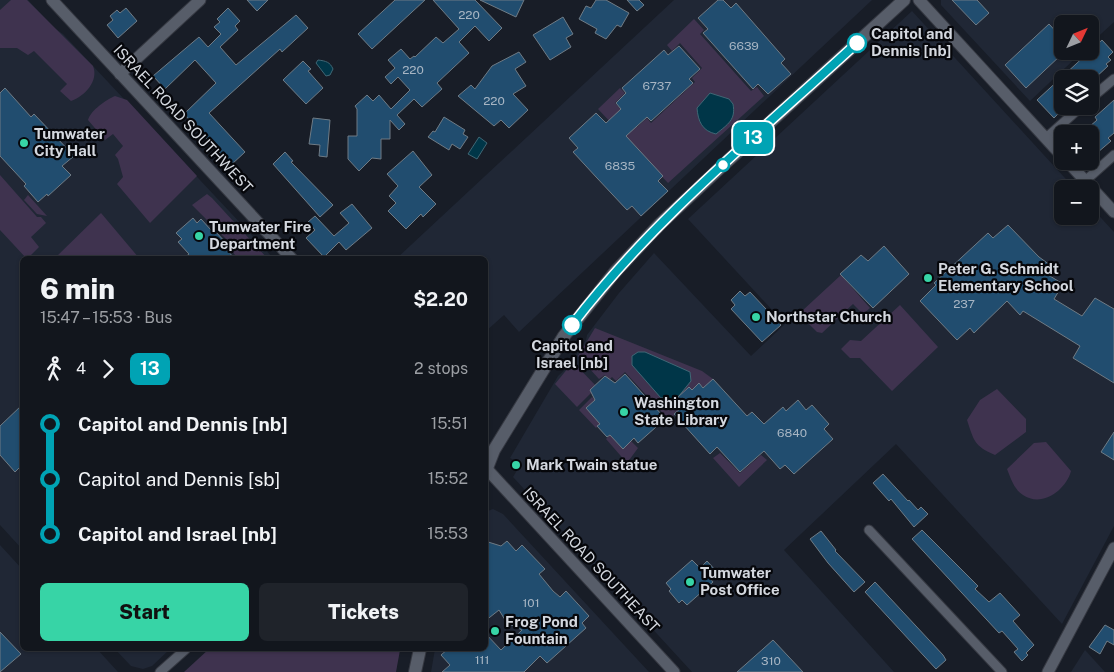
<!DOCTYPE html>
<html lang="en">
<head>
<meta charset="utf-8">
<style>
	body { margin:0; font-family:"Public Sans",sans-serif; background:#1f232a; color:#f1f3f6; height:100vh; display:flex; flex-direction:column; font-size:19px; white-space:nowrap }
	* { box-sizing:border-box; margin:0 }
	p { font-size:16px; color:#9c9fa4 }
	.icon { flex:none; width:28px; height:28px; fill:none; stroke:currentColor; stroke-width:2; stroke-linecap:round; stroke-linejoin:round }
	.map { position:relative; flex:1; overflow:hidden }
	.side { position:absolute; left:20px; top:256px; width:468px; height:395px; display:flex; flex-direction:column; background:#12161d; border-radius:8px; box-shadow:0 1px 4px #0004,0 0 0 1px #31353b }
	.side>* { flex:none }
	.badge { padding:0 10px; border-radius:8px; font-size:18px; line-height:32px }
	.needle { width:32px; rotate:47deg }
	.buttons { position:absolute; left:1054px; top:15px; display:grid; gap:10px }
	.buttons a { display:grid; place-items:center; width:45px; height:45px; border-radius:8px; background:#12161d; box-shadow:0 1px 4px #0004,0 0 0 1px #31353b; font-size:25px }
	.map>.badge { position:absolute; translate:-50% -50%; box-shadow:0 0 0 2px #fff }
	.legs { display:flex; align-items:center; gap:8px; height:55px; padding:0 20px; font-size:16px }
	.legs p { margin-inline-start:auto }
	.overview { display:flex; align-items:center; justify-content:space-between; height:85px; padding:0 20px }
	h1 { font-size:28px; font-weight:800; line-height:38px }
	.action { display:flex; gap:10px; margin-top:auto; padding:10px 20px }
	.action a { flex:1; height:58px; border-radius:8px; background:#37d4a6; color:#111; font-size:20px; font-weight:800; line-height:58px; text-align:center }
	.action a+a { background:#1f232a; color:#f1f3f6 }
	ul { padding:0 20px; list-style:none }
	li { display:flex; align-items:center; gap:18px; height:55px; font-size:19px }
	li i { display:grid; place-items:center; width:8px; height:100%; margin:0 6px; background:currentColor }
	li i::after { content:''; width:12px; height:12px; margin:-6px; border:4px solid; border-radius:50%; background:#12161d }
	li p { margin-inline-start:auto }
	li:first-child i { background:linear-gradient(#0000 50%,currentColor 0) }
	li:last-child i { background:linear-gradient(currentColor 50%,#0000 0) }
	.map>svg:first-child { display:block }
</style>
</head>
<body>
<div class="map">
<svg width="1114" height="672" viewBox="0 0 1114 672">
	<rect width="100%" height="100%" fill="#181d27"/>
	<g fill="#202735">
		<path d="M0,0H28L54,28L63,34L274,259H22V549L0,525Z"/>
		<path d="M674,0H872L519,332L504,315L485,332V259H396Z"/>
		<path d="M941,0H1114V22L1090,44V24H1062V51H1083L1030,101L941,5Z"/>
		<path d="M912,11L1075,189H1062V216H1090V206L1114,232V526L1062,624L896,444L784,550L894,672H692L513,477L519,467L518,462L510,458L558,376L568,367L586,340L587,335L619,293L654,253L751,356L785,324L688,219Z"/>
		<path d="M493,509L503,514L649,672H431L435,649H485V512Z"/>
		<path d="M0,545L22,569V649H97L118,672H0Z"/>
		<path d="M115,649H170L152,666L143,669L131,666Z"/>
		<path d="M1085,650L1105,672H1071Z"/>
	</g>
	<g fill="#3f334f">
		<path d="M11,0H27L93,66C99,81 85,96 71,101L60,91L67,84L34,51L28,55L17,48H0V10Z"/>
		<path d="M694,19L704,30L700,34L751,91L757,87L764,96L668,183L598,109L620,88L625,93L615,103L637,127L647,118L651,123L695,82L692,78L702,68L680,43L672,51L667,45Z"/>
		<path d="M115,96L127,100L197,176L150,223L117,184L123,177L118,159L115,155L123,146L113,134L105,140L88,120C91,110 106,100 115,96Z"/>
		<path d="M0,175L37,217H41L46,223L31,237L39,247L27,259L0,230Z"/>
		<path d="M207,194L212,198L268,259H238L232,251L233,246L192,205Z"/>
		<path d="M28,195L47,216L37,214L24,200Z"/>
		<path d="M101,213L139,258L54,259Z"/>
		<path d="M841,275L870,308L863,314L853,304L822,333L817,332L802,317V311Z"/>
		<path d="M900,305L938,347L892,391L860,358H850L841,349L850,340L861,341Z"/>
		<path d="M595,328L702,371L713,379L704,388L699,383L680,401L683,406L669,420L625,372L616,381L612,377L609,380L605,375L599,379L578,356Z"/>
		<path d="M573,362L597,387L577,407L555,384Z"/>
		<path d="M997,389L1026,419V432L995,455C974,446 974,441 967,420L980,400Z"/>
		<path d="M592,397L595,400L586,408L600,424L596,428L579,410Z"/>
		<path d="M610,435L623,449L631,441L638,448L627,463L606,439Z"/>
		<path d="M1046,442L1071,471C1066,490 1042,508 1023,495C1014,489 1011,479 1007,469L1034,443Z"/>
		<path d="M720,453L740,473L761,455L767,460L739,487L713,458Z"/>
		<path d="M209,649H399L400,650L396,672H184Z"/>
	</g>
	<g fill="#003648" stroke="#406775">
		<path d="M318,60C326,61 330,62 333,69L330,75L326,76L316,63Z"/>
		<path d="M710,93L729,99L733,104C736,120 728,124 716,134C702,131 698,121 697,108Z"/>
		<path d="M479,137L487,143L477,159L468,154Z"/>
		<path d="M638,352H645L690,372L691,381L674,402H669L665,397L661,398L632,365V356Z"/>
	</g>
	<g fill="#214d6f" stroke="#6f7b85">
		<path d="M247,0H268L257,11Z"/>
		<path d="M395,0H425L372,49L358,34Z"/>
		<path d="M433,0H475L502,28L489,41L475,26L459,42L469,53L437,83L442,89L422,107L414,99L397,115L405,124L399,130L390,120V139H381V159L372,158L359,171L348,159V136H357V109L355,106L367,95L373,101L379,95L391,109L410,90L398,77L391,84L385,77L395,68L388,60L401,49L410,59L414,56L415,57L436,37L443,43L459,29Z"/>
		<path d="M480,0H524L516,17Z"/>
		<path d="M596,0H606L629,13L621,27L617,25L606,39L595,33L597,29L579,19L586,6L591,8Z"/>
		<path d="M627,0H639L644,5L637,11Z"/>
		<path d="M718,0H723L731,8L736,3L785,59L781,63L791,74L768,94L758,84L753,89L703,33L708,29L698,18Z"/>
		<path d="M952,0H977L989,13L976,25Z"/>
		<path d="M126,8L137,21L118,38L107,25L113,20L110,16L117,10L120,13Z"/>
		<path d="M228,8L240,21L235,26L238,30L220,47L236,65L296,15L308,28L282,52L280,49L209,113L245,152L231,165L184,114L216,83L195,60L165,89L153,76L199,37L208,47L221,34L214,27L220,22L217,19Z"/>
		<path d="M563,17L573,34L566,38L571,47L550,60L533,35Z"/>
		<path d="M1049,24L1062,38V54L1026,88L1005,65Z"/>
		<path d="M1102,40L1113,52L1108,57L1111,60L1106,64L1108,66L1094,79H1062V110L1054,118L1037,100Z"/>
		<path d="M679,46L700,69L689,79L693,83L651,121L647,117L626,136L663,176L658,181L668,191L641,216L632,206L627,210L597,178L573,152L578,148L569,138L596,113L606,123L621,109L616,103L626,93L622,88L664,50L668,55Z"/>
		<path d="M519,52L526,62L515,69L526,86L513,94L528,110L509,128L501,120L494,126L458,96L471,85L475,89L492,66Z"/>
		<path d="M303,61L311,69L308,71L323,88L306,104L283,80Z"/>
		<path d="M5,88L31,117L34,114L74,156L62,166L71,175L48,196L47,194L38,202L24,186L26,184L0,156V93Z"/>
		<path d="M1114,100V133L1108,138L1111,141L1090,159V134H1081L1097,120L1095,117Z"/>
		<path d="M444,117L465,130L463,134L468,137L460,149L452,144L449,150L428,137L433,131L435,132Z"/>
		<path d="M313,118L330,120L327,157L319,156L320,145L309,144Z"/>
		<path d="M413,151L432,175L419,187L436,204L423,217L421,214L406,229L388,211L396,203L389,196L398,186L387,174Z"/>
		<path d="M285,152L293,161L291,162L333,205L320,217L273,164Z"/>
		<path d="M352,204L372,228L346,250L339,242L324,257L306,238L315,230L308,222L315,216L334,236L349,223L340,213Z"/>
		<path d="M193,218L197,223L201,219L211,230L213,229L229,246L226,249L235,259H183L189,254L178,242L182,239L176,233Z"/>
		<path d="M1008,225L1039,257L1050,265L1045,273L1063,284L1054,299L1082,316L1095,298L1114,309V383L1073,358L1080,346L1023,311L1020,315L1007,301L974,333L970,328L957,340L920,301L936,285L934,283L988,233L993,238Z"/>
		<path d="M884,246L909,274L873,308L840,274L861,255L868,261Z"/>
		<path d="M740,291L745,296L750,292L781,325L762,342L731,309L735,305L731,300Z"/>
		<path d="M625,374L662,415L652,423L656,427L638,443L634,438L623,449L610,435L607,437L597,426L600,424L586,408L595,400L590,390L605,376L615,383Z"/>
		<path d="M713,379L747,416L752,412L764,424L783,407L786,411L798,400L806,410L812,405L829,424L824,429L833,439L794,474L785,465L780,469L764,451L740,472L717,447L710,454L674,414L685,405L678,397L689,387L692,390L699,383L703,388Z"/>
		<path d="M22,405V465L15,472L0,455V426Z"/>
		<path d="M1114,432V460L1101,452Z"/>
		<path d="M883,474L908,501L909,500L918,510L921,507L928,514L914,527L891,499L889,501L873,483Z"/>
		<path d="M922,530L978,586L975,589L989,602L1000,593L1020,615L1013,621L1034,645L1026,653L1028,655L1022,661L1014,652L1018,649L1002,631L999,633L912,539Z"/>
		<path d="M821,531L836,550L835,551L865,582L854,592L828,563L810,539Z"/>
		<path d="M485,541L501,546L507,541L516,551L522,545L545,569L539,574L553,591L560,597L566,591L589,616L582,623L586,628L547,663L540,656L524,672H442L450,665L441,655L448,649H485V633L501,650L522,630L507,623L499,610L485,621Z"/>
		<path d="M692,560L700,568L707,561L716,571L709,577L713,582L687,605L682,600L679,603L669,591L671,589L666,583Z"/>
		<path d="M875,582L943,655L946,660L936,669L865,592Z"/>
		<path d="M1105,625L1114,630V645L1107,641L1100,654L1089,647Z"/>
		<path d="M0,632L21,654L0,672Z"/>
		<path d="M773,640L803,672H737L763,649Z"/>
	</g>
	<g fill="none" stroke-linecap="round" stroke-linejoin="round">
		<defs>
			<g id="minor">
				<path d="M1090,99L1114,79"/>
				<path d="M1046,138L1082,106"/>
				<path d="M1085,181L1114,155"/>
				<path d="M869,530L1002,672"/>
				<path d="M160,672L186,649"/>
			</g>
			<g id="tertiary">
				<path d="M52,0L292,259"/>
				<path d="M919,0L1062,156"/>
				<path d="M120,74L200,0"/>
				<path d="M1067,161L1114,212"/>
				<path d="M485,467L674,672"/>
				<path d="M1048,672L1114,548"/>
			</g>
			<g id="secondary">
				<path d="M485,473L494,450L564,336L615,272L660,224L721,167L904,0"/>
				<path d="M415,672L420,649"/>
			</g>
		</defs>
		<use href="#minor" stroke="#363942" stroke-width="11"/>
		<use href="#tertiary" stroke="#363942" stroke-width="13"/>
		<use href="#secondary" stroke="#363942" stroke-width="14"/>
		<use href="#minor" stroke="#575d69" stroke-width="9"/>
		<use href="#tertiary" stroke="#575d69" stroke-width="11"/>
		<use href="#secondary" stroke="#575d69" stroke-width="12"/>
	</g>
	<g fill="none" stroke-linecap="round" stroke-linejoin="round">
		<defs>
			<path id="line-1" d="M572,325C653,219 758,134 857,43"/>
		</defs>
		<use href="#line-1" stroke="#fff" stroke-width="11"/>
		<use href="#line-1" stroke="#00a3b4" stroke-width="8"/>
	</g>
	<g fill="#fff" stroke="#00a3b4" stroke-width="2.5">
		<circle cx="857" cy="43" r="9"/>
		<circle cx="723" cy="165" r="6"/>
		<circle cx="572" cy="325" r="9"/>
	</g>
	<g fill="#37d4a6" stroke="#06070b" stroke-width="2">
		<circle cx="24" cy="143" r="5"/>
		<circle cx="199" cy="236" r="5"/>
		<circle cx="928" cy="278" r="5"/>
		<circle cx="756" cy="317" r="5"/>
		<circle cx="624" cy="412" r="5"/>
		<circle cx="516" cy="465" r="5"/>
		<circle cx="690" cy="582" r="5"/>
		<circle cx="495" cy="631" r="5"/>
	</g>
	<g text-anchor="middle" stroke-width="4.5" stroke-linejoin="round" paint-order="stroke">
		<g font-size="12" fill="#a7b5c3">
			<text x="469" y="19">220</text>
			<text x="744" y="50">6639</text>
			<text x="413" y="74">220</text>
			<text x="657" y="90">6737</text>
			<text x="494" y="105">220</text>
			<text x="620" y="170">6835</text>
			<text x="964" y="308">237</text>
			<text x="792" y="437">6840</text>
			<text x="531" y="607">101</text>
			<text x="482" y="664">111</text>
			<text x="771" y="665">310</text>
		</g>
		<g font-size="15" font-weight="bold" fill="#d4d8df" stroke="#06070b" text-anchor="start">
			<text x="871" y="39">Capitol and<tspan x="871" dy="17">Dennis [nb]</tspan></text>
			<text x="572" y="351" text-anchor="middle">Capitol and<tspan x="572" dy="17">Israel [nb]</tspan></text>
		</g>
		<g font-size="15" fill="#d4d8df" stroke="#06070b">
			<text transform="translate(183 119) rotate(47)" y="5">ISRAEL ROAD SOUTHWEST</text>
			<text transform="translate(591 560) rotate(47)" y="5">ISRAEL ROAD SOUTHEAST</text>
		</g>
		<g font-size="15" font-weight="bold" fill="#d4d8df" stroke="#06070b" text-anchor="start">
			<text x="34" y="139">Tumwater<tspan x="34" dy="17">City Hall</tspan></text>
			<text x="209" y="232">Tumwater Fire<tspan x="209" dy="17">Department</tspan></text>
			<text x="938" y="274">Peter G. Schmidt<tspan x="938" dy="17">Elementary School</tspan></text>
			<text x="766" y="322">Northstar Church</text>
			<text x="634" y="408">Washington<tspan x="634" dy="17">State Library</tspan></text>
			<text x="526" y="470">Mark Twain statue</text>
			<text x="700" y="578">Tumwater<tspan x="700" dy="17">Post Office</tspan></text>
			<text x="505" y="627">Frog Pond<tspan x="505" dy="17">Fountain</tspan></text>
		</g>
	</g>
</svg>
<div class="buttons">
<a><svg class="needle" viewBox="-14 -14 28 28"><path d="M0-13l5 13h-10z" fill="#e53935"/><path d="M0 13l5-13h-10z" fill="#9c9fa4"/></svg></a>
<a><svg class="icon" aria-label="layers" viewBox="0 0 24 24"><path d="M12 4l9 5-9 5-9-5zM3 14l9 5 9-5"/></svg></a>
<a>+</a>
<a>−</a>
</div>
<b class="badge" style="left:753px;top:138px;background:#00a3b4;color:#fff">13</b>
<section class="side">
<div class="overview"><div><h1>6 min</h1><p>15:47 – 15:53 · Bus</p></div><b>$2.20</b></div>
<div class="legs"><svg class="icon" aria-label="walk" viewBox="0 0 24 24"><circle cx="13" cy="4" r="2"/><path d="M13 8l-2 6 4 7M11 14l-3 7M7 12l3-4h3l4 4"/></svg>4<svg class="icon" aria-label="forward" viewBox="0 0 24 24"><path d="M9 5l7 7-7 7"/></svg><b class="badge" style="background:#00a3b4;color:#fff">13</b><p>2 stops</p></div>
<ul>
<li><i style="color:#00a3b4"></i><b>Capitol and Dennis [nb]</b><p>15:51</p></li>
<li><i style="color:#00a3b4"></i><span>Capitol and Dennis [sb]</span><p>15:52</p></li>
<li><i style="color:#00a3b4"></i><b>Capitol and Israel [nb]</b><p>15:53</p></li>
</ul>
<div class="action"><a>Start</a><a>Tickets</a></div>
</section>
</div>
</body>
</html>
